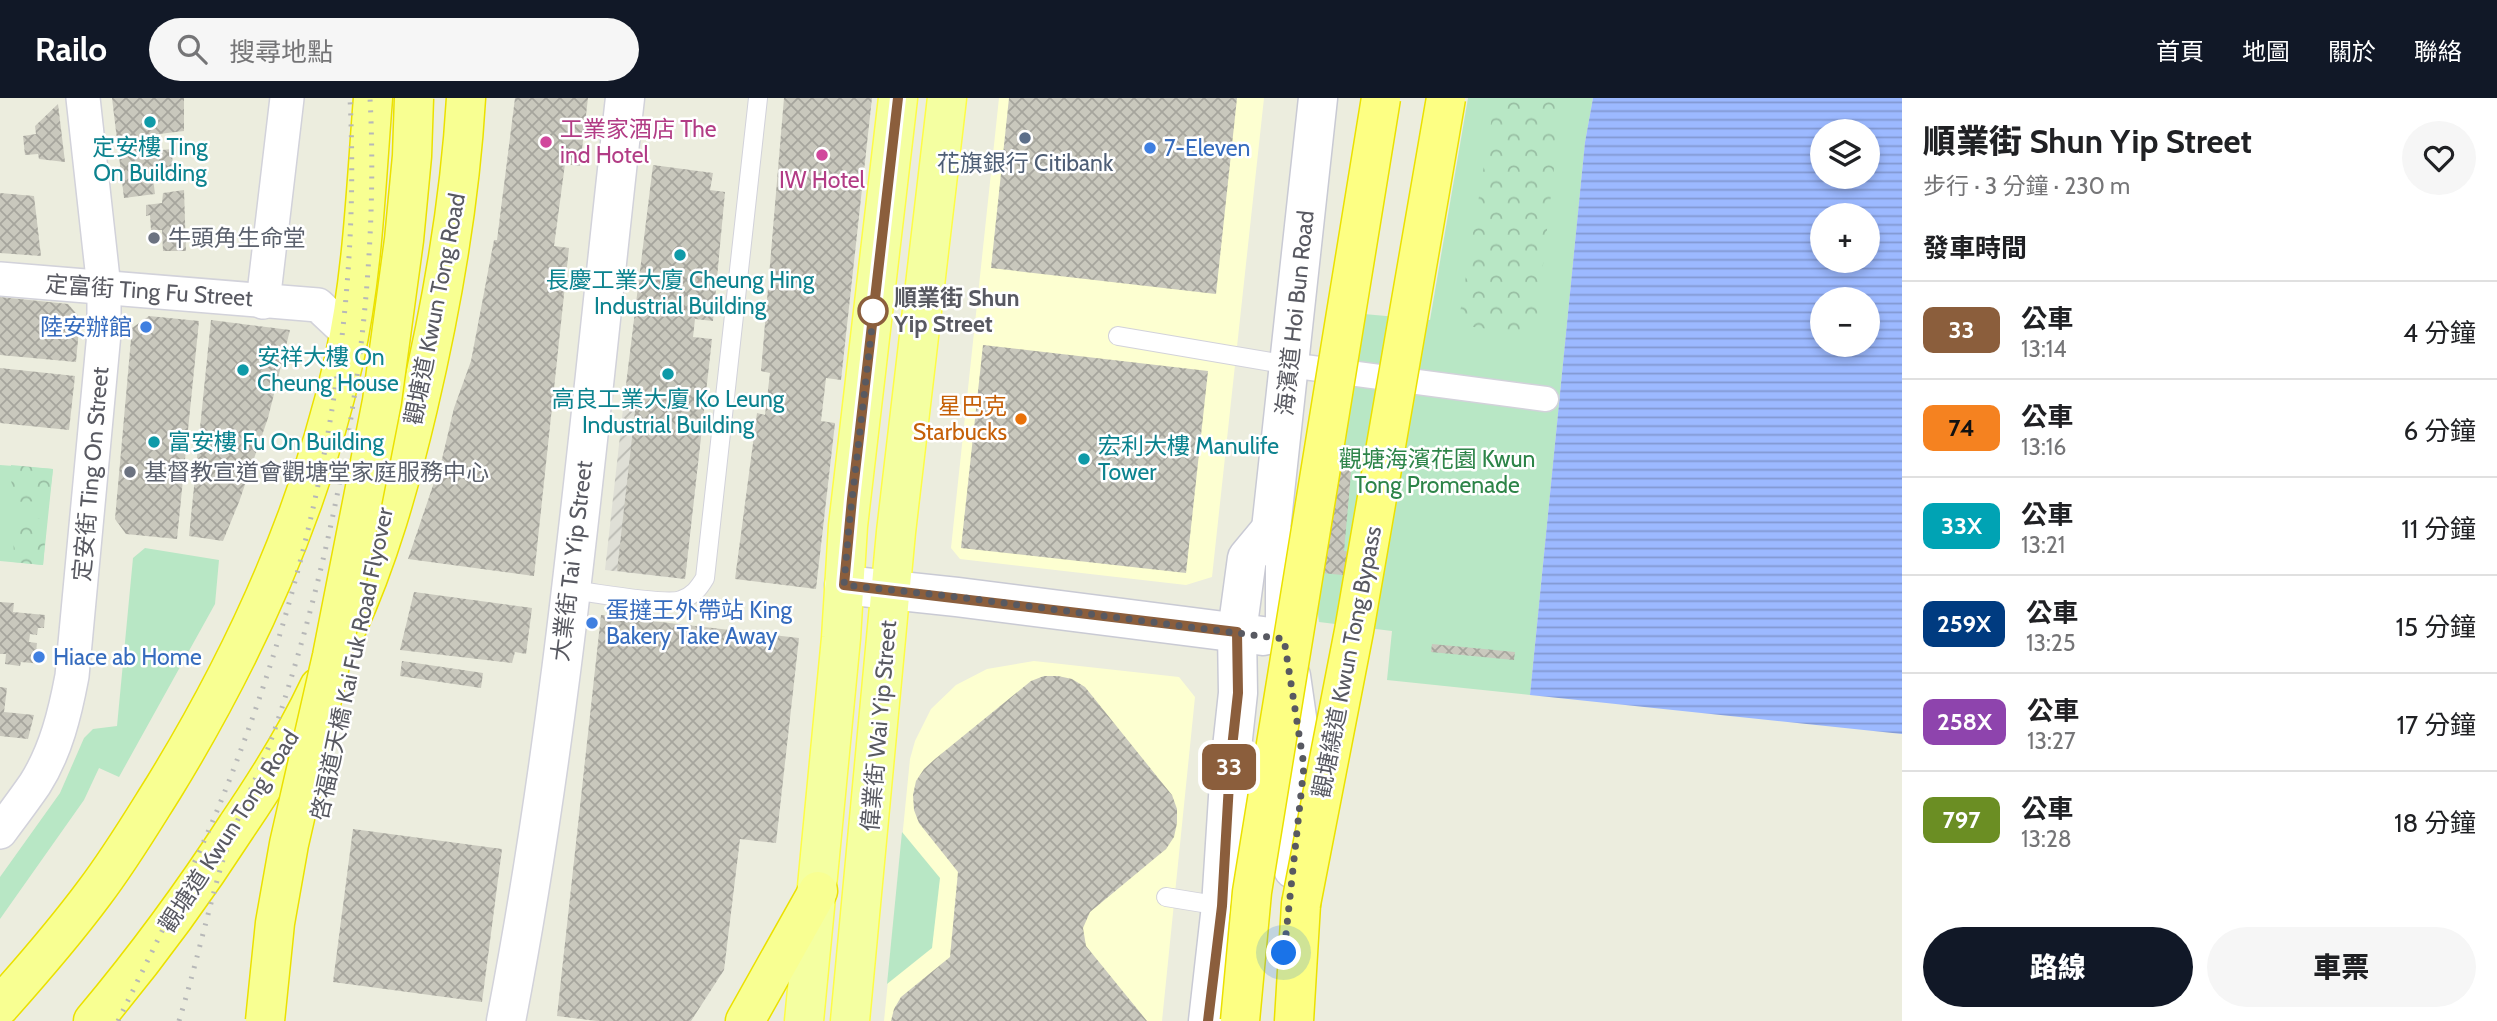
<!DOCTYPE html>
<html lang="zh-TW">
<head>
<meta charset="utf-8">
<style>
	body { margin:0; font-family:Cabin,"Noto Sans TC",sans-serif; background:#f6f6f6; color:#202124; height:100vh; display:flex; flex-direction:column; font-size:26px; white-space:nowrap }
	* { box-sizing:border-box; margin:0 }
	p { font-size:23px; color:#757577 }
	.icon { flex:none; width:38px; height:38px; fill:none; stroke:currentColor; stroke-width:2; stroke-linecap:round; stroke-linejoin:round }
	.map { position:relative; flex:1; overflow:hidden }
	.panel { display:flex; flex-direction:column; background:#fff; width:595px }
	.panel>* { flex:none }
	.badge { padding:0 14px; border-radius:10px; font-size:24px; line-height:46px }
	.controls { position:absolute; left:1810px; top:21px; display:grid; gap:14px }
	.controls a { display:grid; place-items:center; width:70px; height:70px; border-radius:50%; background:#fff; box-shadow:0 4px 10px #0003; font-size:35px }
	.you { position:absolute; width:35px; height:35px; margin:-18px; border:5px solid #fff; border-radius:50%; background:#1a73e8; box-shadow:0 0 0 10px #1a73e833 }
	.map>.badge { position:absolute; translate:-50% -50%; box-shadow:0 0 0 4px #fff }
	h2 { padding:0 21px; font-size:26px; line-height:63px }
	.round { display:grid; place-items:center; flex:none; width:74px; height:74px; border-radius:37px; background:#f6f6f6 }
	.head { display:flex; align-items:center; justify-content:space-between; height:119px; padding:0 21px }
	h1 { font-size:33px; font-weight:800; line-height:52px }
	.action { display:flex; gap:14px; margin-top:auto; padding:14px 21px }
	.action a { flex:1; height:80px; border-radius:42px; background:#111827; color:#fff; font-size:28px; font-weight:800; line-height:80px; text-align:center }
	.action a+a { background:#f6f6f6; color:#202124 }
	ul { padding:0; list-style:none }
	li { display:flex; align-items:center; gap:21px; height:98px; padding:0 21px; border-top:2px solid #e0e0e0 }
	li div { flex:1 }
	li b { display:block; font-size:26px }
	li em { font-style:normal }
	li .badge { min-width:77px; font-weight:700; text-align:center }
	header { display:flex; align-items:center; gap:42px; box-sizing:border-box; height:98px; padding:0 35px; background:#111827; color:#fff }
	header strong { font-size:33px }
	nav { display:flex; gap:38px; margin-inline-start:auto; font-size:24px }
	.search { width:490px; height:63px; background:#f6f6f6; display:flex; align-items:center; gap:18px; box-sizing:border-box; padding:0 24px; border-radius:38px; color:#757577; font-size:26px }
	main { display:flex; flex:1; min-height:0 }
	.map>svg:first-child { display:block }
</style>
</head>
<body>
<header>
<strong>Railo</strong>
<div class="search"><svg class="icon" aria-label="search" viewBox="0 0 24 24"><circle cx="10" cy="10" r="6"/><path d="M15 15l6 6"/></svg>搜尋地點</div>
<nav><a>首頁</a><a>地圖</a><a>關於</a><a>聯絡</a></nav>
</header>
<main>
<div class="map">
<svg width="1902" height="923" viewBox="0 0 1902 923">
	<defs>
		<pattern id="industrial-furrows" width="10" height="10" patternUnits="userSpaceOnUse" patternTransform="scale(1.75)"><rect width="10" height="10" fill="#dfdfd6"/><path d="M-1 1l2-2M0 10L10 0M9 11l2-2" fill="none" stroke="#b8b8b1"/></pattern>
		<pattern id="forest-crowns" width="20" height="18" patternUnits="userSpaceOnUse" patternTransform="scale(1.75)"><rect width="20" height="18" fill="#b8e7c5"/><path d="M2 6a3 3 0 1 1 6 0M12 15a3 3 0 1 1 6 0" fill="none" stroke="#98bea3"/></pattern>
		<pattern id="water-rules" width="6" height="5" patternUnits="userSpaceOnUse" patternTransform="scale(1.75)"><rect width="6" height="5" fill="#9cb9ff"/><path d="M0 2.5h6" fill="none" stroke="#8299d2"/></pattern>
		<pattern id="building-cross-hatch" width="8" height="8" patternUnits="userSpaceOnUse" patternTransform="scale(1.75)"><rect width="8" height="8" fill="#c9c8bd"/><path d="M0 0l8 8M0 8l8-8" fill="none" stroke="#a6a59d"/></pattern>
	</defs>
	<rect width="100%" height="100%" fill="#ecedde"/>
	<g fill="#fdffd1">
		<path d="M999,0H1264L1212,479L1186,487L960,461L951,450Z"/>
		<path d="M1034,563L1179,579L1195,599L1162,923H884L910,661L915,643L931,611L956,587L987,571Z"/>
	</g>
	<path fill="url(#industrial-furrows)" d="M623,311L703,321L685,481L605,472Z"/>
	<g fill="#b8e7c5">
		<path d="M1468,0H1593L1585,44L1530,597L1387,582L1392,533L1319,524L1312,474L1342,214L1430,222Z"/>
		<path d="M0,367L53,371L43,467L0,463Z"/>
		<path d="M145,450L219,462L215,506L119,679L99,670L84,702L0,821V779L60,695L84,640L93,631L117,628L133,460Z"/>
		<path d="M902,734L940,780L932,850L887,886Z"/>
	</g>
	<g fill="url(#forest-crowns)">
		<path d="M1495,0H1562L1535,237L1458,227Z"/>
		<path d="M11,367L53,371L49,403L12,404Z"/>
		<path d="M47,420L43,467L14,464L13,422Z"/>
	</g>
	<path fill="url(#water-rules)" fill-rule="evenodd" d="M1593,0H1902V636L1530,597L1585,44ZM1822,33H1867V79H1822ZM1822,117H1867V163H1822ZM1822,201H1867V247H1822Z"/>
	<g fill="url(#building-cross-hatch)">
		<path d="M112,0H184V33L151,37L152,53L172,51L173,77L153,80L155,96L124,100Z"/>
		<path d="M515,0H588L580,68L565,66L554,148L569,150L534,478L408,461L442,361L454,310L471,263L494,142H497Z"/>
		<path d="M784,0H872L841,282L826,280L821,323L835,325L816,491L735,481L757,315L765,317L770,275L761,273Z"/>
		<path d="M1009,0H1237L1216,196L991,170Z"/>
		<path d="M58,6L65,64L39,61L38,56L25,57L23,38L36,36L35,28Z"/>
		<path d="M653,67L713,75L710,92L725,94L713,223L695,221L693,239L712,241L685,481L617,473L635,313L623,311Z"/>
		<path d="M184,92L186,153H163L162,132H151L150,117L146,118V107L162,105L163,95Z"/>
		<path d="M0,95L34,98L41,158L0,155Z"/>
		<path d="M0,199L68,206L80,220L76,264L0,257Z"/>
		<path d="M149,218L199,223L177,441L126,436L115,421L132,230Z"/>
		<path d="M211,222L290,232L268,320L239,404L223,443L189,438Z"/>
		<path d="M983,247L1208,273L1186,475L961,450Z"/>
		<path d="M0,270L75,278L69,332L0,325Z"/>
		<path d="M1323,361L1352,364L1344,453L1365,455L1362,479L1312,474Z"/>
		<path d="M414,494L532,510L526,556L515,554L512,565L400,552Z"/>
		<path d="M0,504L14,505L13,514L45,517L44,530H38L37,537L30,536L29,544L37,545L36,554L43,555L42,566L21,564L20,568L5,566L6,556H0Z"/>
		<path d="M601,517L799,540L776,745L740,741L724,872L691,923H597L557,918Z"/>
		<path d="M1432,546L1515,554L1514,562L1431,554Z"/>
		<path d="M402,563L483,575L481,590L400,578Z"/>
		<path d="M1044,578H1058L1072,581L1085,589L1163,686L1172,697L1177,711V725L1174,739L1166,751L1090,814L1083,830L1086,848L1147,923H891L894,911L901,899L950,859L958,774L919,725L914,712L913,697L916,683L924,671L935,661L1031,583Z"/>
		<path d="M0,589L7,590L4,614L34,617L28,641L0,638Z"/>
		<path d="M353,731L502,751L482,904L333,884Z"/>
	</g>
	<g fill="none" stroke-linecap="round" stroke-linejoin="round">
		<defs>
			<g id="service">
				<path d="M1118,238L1289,267"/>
				<path d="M570,492C592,494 665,508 681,502C693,498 699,490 705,480L758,0"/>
				<path d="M1166,799L1221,808"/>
			</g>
			<path id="pedestrian" d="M1289,267L1546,301"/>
			<g id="minor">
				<path d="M0,181L318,207L349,236"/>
				<path d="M263,204L287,0"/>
				<path d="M0,734C12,718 24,702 35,686C56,653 65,615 72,578L104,235V190L83,0"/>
			</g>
			<path id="tertiary" d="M506,923C565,619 590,307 625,0"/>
			<g id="secondary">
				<path d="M844,487L957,499L1263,538"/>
				<path d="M1285,521V463L1271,431L1318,0"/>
				<path d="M1291,578L1304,668L1293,771"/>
				<path d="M1208,923L1221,808L1230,668L1238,595L1237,534L1247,460L1271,431"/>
			</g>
			<g id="primary">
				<path d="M804,923L841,540L848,428L898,0"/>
				<path d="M850,923L896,434L947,0"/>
			</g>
			<g id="trunk">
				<path d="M346,532C379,461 400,385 418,309C442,207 460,105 466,0"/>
				<path d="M0,908C33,871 65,834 94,795C120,761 142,724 164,689C245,557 310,413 344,262C363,177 366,87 373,0"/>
				<path d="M93,923C145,861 193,796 237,728C267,684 296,638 319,589"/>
				<path d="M745,923L818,793"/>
			</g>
			<path id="motorway" d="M1294,923L1301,806"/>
		</defs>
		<use href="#service" stroke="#d2d2da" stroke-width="20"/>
		<use href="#pedestrian" stroke="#d2d2da" stroke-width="27"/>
		<use href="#minor" stroke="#d2d2da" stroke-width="36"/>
		<use href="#tertiary" stroke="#d2d2da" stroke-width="41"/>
		<use href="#secondary" stroke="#c9cad4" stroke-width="41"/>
		<use href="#primary" stroke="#fdfc47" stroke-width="41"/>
		<use href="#trunk" stroke="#ebe100" stroke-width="41"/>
		<use href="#motorway" stroke="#ebe100" stroke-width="41"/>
		<use href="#service" stroke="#fff" stroke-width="18"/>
		<use href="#pedestrian" stroke="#fff" stroke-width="24"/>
		<use href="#minor" stroke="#fff" stroke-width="33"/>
		<use href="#tertiary" stroke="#fff" stroke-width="38"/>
		<use href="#secondary" stroke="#fff" stroke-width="38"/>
		<use href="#primary" stroke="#f4ffa1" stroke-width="38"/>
		<use href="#trunk" stroke="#f8ff92" stroke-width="38"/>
		<use href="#motorway" stroke="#fdff83" stroke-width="38"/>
		<g stroke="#b7b8b8" stroke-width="5" stroke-dasharray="2 9" stroke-linecap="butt">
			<path d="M118,923C153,851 191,777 221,703C311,481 362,240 350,0"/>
			<path d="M179,923C195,871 207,817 222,765C236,719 260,676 275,631C340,436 381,206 370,0"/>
		</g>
		<defs>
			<path id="trunk-bridge" d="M265,923L275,825L289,746L332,558L382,303L404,142L412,58L414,0"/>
			<g id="motorway-bridge">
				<path d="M1301,806L1354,533L1446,0"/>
				<path d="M1240,923L1252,794L1381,0"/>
			</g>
		</defs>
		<use href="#trunk-bridge" stroke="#ebe100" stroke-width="41" stroke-linecap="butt"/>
		<use href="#motorway-bridge" stroke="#ebe100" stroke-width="41" stroke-linecap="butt"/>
		<use href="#trunk-bridge" stroke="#f8ff92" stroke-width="38"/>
		<use href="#motorway-bridge" stroke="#fdff83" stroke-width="38"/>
	</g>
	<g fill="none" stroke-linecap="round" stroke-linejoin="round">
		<defs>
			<path id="line" d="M898,0L852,401L844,487L1237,534L1238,595L1230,668L1222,808L1208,923"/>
		</defs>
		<use href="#line" stroke="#fff" stroke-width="16"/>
		<use href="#line" stroke="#8b5e3c" stroke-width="10"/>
		<path stroke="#585961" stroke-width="7" stroke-dasharray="0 12.6" d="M873,213L874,211L849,428L844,487L957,499L1284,541L1304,668L1284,855"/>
	</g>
	<g fill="#0f9aa8" stroke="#fff" stroke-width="2.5">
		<circle cx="150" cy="24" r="7"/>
		<circle cx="680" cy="157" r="7"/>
		<circle cx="243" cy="272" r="7"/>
		<circle cx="668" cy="276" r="7"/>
		<circle cx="154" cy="344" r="7"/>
		<circle cx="1084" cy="361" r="7"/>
	</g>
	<circle fill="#5c6f8a" stroke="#fff" stroke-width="2.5" cx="1025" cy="40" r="7"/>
	<g fill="#d1479c" stroke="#fff" stroke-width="2.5">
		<circle cx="546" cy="44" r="7"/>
		<circle cx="822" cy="57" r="7"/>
	</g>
	<g fill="#3f7fe0" stroke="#fff" stroke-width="2.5">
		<circle cx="1150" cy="50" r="7"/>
		<circle cx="146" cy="229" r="7"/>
		<circle cx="592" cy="525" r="7"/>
		<circle cx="39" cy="559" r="7"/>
	</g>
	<g fill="#6b7280" stroke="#fff" stroke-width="2.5">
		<circle cx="154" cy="140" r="7"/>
		<circle cx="130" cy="374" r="7"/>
	</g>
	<circle fill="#fff" stroke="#8b5e3c" stroke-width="3.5" cx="873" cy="213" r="14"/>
	<circle fill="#e8710a" stroke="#fff" stroke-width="2.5" cx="1021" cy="321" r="7"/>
	<g text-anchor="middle" stroke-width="5" stroke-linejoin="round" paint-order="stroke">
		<g font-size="23" fill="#b23c85" stroke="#fff" text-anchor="start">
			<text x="560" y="39">工業家酒店 The<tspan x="560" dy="26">ind Hotel</tspan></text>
			<text x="822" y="90" text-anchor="middle">IW Hotel</text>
		</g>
		<g font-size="23" fill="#0d838f" stroke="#fff">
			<text x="150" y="57">定安樓 Ting<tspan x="150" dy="26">On Building</tspan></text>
			<text x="680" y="190">長慶工業大廈 Cheung Hing<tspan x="680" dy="26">Industrial Building</tspan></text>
			<text x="257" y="267" text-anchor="start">安祥大樓 On<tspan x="257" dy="26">Cheung House</tspan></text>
			<text x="668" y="309">高良工業大廈 Ko Leung<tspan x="668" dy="26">Industrial Building</tspan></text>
			<text x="168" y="352" text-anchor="start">富安樓 Fu On Building</text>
			<text x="1098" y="356" text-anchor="start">宏利大樓 Manulife<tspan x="1098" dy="26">Tower</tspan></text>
		</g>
		<g font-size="23" fill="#366cbe" stroke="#fff" text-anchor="start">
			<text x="1164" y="58">7-Eleven</text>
			<text x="132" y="237" text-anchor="end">陸安辦館</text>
			<text x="606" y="520">蛋撻王外帶站 King<tspan x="606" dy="26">Bakery Take Away</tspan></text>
			<text x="53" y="567">Hiace ab Home</text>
		</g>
		<g font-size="23" fill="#4e5e75" stroke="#fff">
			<text x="1025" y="73">花旗銀行 Citibank</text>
		</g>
		<g font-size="23" fill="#5b616d" stroke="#fff" text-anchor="start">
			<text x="168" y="148">牛頭角生命堂</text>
			<text x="144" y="382">基督教宣道會觀塘堂家庭服務中心</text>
		</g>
		<g font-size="23" fill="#585961" stroke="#fff">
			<text transform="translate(149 193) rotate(4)" y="8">定富街 Ting Fu Street</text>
			<text transform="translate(435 211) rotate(-79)" y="8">觀塘道 Kwun Tong Road</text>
			<text transform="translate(1295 215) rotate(-84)" y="8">海濱道 Hoi Bun Road</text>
			<text transform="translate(91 376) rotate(-85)" y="8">定安街 Ting On Street</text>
			<text transform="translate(572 463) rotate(-83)" y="8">大業街 Tai Yip Street</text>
			<text transform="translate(1347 564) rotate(-79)" y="8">觀塘繞道 Kwun Tong Bypass</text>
			<text transform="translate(352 566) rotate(-78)" y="8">啓福道天橋 Kai Fuk Road Flyover</text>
			<text transform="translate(879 628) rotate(-85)" y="8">偉業街 Wai Yip Street</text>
			<text transform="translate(229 733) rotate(-57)" y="8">觀塘道 Kwun Tong Road</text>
		</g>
		<g font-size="23" font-weight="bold" fill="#585961" stroke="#fff" text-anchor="start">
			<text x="894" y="208">順業街 Shun<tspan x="894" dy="26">Yip Street</tspan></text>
		</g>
		<g font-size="23" fill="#c56008" stroke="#fff" text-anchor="end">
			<text x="1007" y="316">星巴克<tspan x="1007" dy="26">Starbucks</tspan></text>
		</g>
		<g font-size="23" fill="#2d8448" stroke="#fff">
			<text x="1437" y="369">觀塘海濱花園 Kwun<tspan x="1437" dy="26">Tong Promenade</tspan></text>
		</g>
	</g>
</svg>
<div class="controls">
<a><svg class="icon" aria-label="layers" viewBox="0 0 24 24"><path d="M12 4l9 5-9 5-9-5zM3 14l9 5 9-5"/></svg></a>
<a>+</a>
<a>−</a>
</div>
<div class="you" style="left:1284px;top:855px"></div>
<b class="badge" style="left:1229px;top:669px;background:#8b5e3c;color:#fff">33</b>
</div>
<section class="panel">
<div class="head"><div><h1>順業街 Shun Yip Street</h1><p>步行 · 3 分鐘 · 230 m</p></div><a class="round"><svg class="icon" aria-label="heart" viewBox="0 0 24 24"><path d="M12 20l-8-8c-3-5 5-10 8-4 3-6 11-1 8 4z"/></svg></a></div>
<h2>發車時間</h2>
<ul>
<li><span class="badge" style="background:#8b5e3c;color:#fff">33</span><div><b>公車</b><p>13:14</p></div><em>4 分鐘</em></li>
<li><span class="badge" style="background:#f58220;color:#111">74</span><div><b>公車</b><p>13:16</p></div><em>6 分鐘</em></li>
<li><span class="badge" style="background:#00a3b4;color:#fff">33X</span><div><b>公車</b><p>13:21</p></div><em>11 分鐘</em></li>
<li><span class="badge" style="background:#003b80;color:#fff">259X</span><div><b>公車</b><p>13:25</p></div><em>15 分鐘</em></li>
<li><span class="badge" style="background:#8e44ad;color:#fff">258X</span><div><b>公車</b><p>13:27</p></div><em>17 分鐘</em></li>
<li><span class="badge" style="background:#6b8e23;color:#fff">797</span><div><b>公車</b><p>13:28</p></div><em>18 分鐘</em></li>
</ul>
<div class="action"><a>路線</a><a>車票</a></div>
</section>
</main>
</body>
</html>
